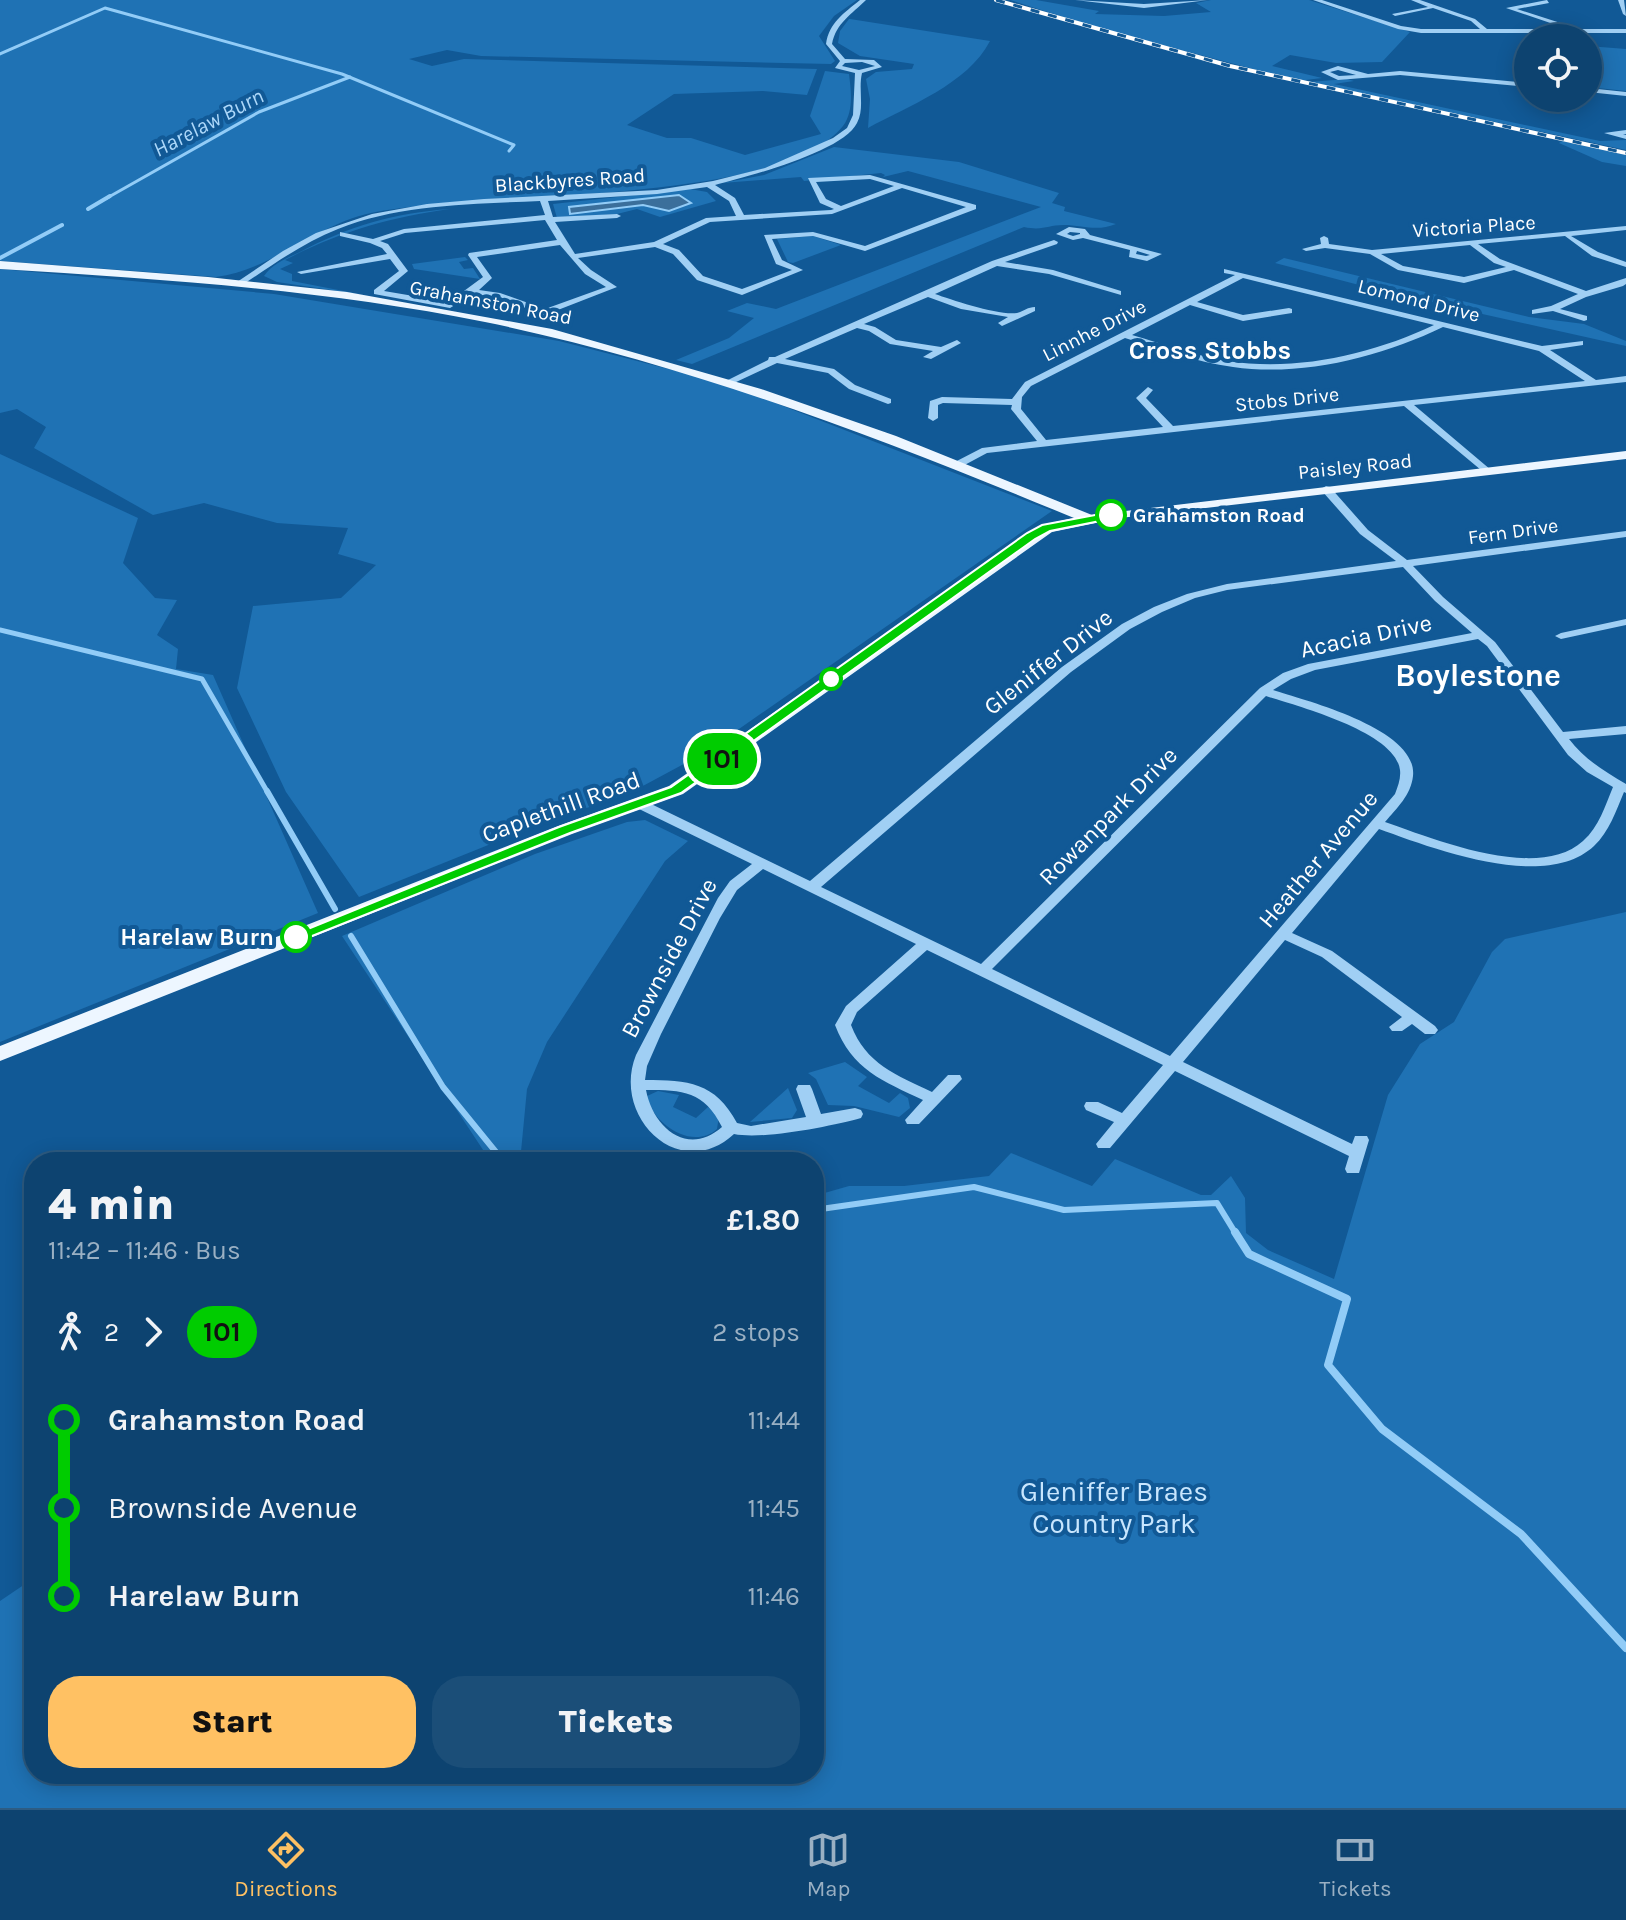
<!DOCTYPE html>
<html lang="en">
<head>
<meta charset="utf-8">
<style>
	body { margin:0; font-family:Karla,sans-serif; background:#1b4e78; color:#f1f3f6; height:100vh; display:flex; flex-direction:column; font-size:30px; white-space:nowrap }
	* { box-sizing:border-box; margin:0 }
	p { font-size:26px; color:#9ab0c3 }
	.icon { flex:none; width:44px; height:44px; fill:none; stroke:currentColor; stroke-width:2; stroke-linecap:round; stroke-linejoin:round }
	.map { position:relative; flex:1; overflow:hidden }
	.sheet { position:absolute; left:24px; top:1152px; width:800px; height:632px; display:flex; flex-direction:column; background:#0d4370; border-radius:32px; box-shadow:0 4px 20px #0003,0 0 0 2px #2d5c83 }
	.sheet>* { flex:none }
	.badge { padding:0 16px; border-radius:26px; font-size:28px; line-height:52px }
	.fabs { position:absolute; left:1514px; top:24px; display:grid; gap:16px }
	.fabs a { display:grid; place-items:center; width:88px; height:88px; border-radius:50%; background:#0d4370; box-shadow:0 4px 20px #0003,0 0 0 2px #2d5c83; font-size:40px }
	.map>.badge { position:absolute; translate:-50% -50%; box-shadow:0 0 0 4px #fff }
	.legs { display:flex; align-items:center; gap:12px; height:88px; padding:0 24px; font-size:26px }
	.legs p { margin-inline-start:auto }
	.head { display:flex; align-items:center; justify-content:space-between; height:136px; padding:0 24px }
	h1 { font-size:44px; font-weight:800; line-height:60px }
	.button { display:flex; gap:16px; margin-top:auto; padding:16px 24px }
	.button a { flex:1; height:92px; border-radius:32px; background:#ffc163; color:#111; font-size:32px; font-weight:800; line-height:92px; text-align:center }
	.button a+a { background:#1b4e78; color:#f1f3f6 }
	ul { padding:0 24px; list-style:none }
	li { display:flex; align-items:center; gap:28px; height:88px; font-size:30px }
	li i { display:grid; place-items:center; width:12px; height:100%; margin:0 10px; background:currentColor }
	li i::after { content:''; width:20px; height:20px; margin:-10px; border:6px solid; border-radius:50%; background:#0d4370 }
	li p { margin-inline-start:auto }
	li:first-child i { background:linear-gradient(#0000 50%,currentColor 0) }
	li:last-child i { background:linear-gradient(currentColor 50%,#0000 0) }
	.tabs { display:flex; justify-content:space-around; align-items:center; height:112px; border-top:2px solid #2d5c83; background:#0d4370; font-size:22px; color:#9ab0c3 }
	.tabs a { display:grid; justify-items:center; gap:4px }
	.tabs .on { color:#ffc163 }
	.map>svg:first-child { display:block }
</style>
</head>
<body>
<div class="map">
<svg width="1626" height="1808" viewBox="0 0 1626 1808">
	<rect width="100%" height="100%" fill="#115996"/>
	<g fill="#1f72b4">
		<path d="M0,0H857L834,16L819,36L835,61L831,64L481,56L447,50L409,59L432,66L464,59L817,69L807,95L763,91L674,94L627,125L667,138H691L745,155L821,134L810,116L825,71L849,74C851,91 854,111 843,126C778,207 476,190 371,213C315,225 272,270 216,277L0,261Z"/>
		<path d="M1010,0H1036L1099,11L1095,14L1164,16L1211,12L1196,3L1211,0H1309L1410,32L1382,62L1336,63L1290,55L1272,66L1322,78L1298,81L1095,27Z"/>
		<path d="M849,19H850L990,41C968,84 908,106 868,128L870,99L866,79L876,72L912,69L914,64L860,56L838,43L840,31Z"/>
		<path d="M1588,46L1626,49V91L1588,87Z"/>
		<path d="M1347,79L1354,81L1334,84L1600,141L1626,140V150L1309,82Z"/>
		<path d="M1562,141L1626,155V166L1602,162L1559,143Z"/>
		<path d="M834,147L959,162L1059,193L1052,203L1065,207L1064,211L1116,224C1096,232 1084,225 1063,225C1048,225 1043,231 1024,227L692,364L676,360L729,338L754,318L727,311L747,303L776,309L1041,207L908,171L883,177L885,175L881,173L804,181L801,177L722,183L764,175Z"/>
		<path d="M690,189L707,192L716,201L660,217L637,209L617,214L557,218L553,204Z"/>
		<path d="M450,209C390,217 339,232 285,260L293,263L280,269L292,274V281L364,295L277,282L264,276C272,264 287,258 300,252C349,226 394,213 450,209Z"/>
		<path d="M813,236L841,245L793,263L788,262L777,239Z"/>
		<path d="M465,257L468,260L459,262L464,269L473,268L480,279L414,269L412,264Z"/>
		<path d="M1284,258L1529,317L1584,324L1626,341V346L1442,305L1391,290L1382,291L1275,263Z"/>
		<path d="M0,269L274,294L559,341L727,384L1052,511L706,752L628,794L548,821L359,897L286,792L237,688L253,606L341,598L376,565L338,554L348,528L277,523L204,503L153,515L34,448L46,427L17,409L0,413Z"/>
		<path d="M0,454L138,518L123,563L155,598L177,600L157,635L178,649L176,669L213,675L318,913L0,1042Z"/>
		<path d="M645,820L688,841L665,861L547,1042L527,1089L520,1162H491L342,936L535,854L627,822Z"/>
		<path d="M1626,912V1808H0V1601L34,1578V1774H814V1196L849,1186H904L989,1176L1011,1153L1092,1186L1115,1159L1201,1195H1211L1231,1176L1245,1198L1246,1233L1268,1250L1334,1279L1388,1095L1420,1044L1454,1022L1492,952L1505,939Z"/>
		<path d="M845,1062L867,1077L858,1086L889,1103L900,1093L908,1098L910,1108L899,1117L854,1106L828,1105L816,1079L808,1073Z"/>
		<path d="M788,1088L797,1110L792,1118L750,1122Z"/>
		<path d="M658,1091L679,1095L673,1107L696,1118L708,1107L719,1116L717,1129C693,1151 652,1124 647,1096Z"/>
	</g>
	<path fill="#3b6f9b" stroke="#92ccf7" stroke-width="2" d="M679,195L691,203L669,211L643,205L570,214L569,207Z"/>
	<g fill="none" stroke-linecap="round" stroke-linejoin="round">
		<g stroke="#92ccf7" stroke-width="3">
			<path d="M0,54L105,8L342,74L514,145L509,151"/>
			<path d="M107,198L259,112L350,77"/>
		</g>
		<g stroke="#92ccf7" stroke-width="4">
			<path d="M88,209L110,196"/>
			<path d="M0,258L62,225"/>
		</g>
		<path stroke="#92ccf7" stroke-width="5" d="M0,630L202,679L268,793"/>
		<g stroke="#92ccf7" stroke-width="6">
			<path d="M267,791L335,909"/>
			<path d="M351,936L443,1087L504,1162"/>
			<path d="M814,1210L974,1187L1064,1210L1217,1203L1236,1234"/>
		</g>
		<path stroke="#92ccf7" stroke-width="8" d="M1235,1232L1249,1254L1347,1299L1328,1365L1382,1429L1521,1534L1626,1648"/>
		<g fill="#a0cff4" fill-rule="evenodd">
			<path d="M860,0H866C852,14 836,23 832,44L845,59L874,60L882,67L862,73C858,90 865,108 857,123C843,152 746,177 715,185L735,198L744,215L831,210L834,209L820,203L808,178L870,175L976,205V209L865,251L813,236L772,239L782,260L803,270L742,295L697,280L673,254L655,247L578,258L591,270L617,287L545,315L495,297L473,294L450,308L374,294V290L399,271L390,259L301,274L297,272L387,254L382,248L370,243L340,236V232L373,239L404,229L545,215L540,201C474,204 400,204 338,229C303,243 272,265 241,286L234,284L283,251L316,233L372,214L427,204L484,199L657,190L713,181L765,168L833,138L847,128L853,115L855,73L835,68L840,61L826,44C829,23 844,13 860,0ZM862,62L875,66L859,70L842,66L845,63ZM870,179L894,186L841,206L826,199L816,182ZM707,187L729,201L736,216L706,218L654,242L575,254L555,222L617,218L621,216L617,214L553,217L548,201L657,194ZM902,188L966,207L865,246L813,232L764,235L776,264L792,270L742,289L703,276L679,250L663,244L710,222L832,214ZM545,220L557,240L469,253L468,255L483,277L449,302L384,291L408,271L388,244L380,241L405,233ZM560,245L585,274L606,287L545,309L500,293L479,290L492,278L477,257Z"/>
			<path d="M1075,0L1144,4L1208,0L1144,8Z"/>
			<path d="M1313,0H1322L1401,26L1421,29H1480L1471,21L1433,8L1395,16L1392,14L1428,7L1411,0H1420L1475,19L1487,29H1568L1506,8L1547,0L1549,3L1517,9L1573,27V29H1626V33H1421L1398,29Z"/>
			<path d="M1618,0H1624L1626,16L1623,14Z"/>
			<path d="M1338,66L1368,74L1400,71L1528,83V87L1400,75L1338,80L1321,72ZM1338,70L1356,75L1339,76L1330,72Z"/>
			<path d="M1588,88L1626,92V96L1588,92Z"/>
			<path d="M1626,130V134H1623L1626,135V139L1604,133Z"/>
			<path d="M1626,226V230L1571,236L1598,252L1626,262V267L1592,256L1565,236L1478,244L1500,259L1586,291L1626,278V284L1623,286L1586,297L1560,309L1587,316V320L1584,321L1553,311L1532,314V310L1551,306L1578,294L1514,270L1464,283L1398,270L1370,254L1325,248L1306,251L1302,249L1321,244L1320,238L1324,236L1328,238L1329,244L1372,250ZM1470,245L1494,263L1506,267L1464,277L1403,266L1381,254Z"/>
			<path d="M1069,227L1085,229L1090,235L1162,254L1147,261L1129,257L1130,250L1083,238L1073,240L1056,234ZM1070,232L1080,233V234L1073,236L1067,234ZM1137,251L1150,255L1146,256L1136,254Z"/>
			<path d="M1054,240L1058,242L1057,244L1005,262L1053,270L1121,291V295L1049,274L997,266L935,294C952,300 1000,316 1017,313C1024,311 1028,307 1035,307V311L1002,326L998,323L1008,317L961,309L928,297L864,324L875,327L896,340L941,347L957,340L961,343L931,359L923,357L933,351L890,344L869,331L857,328L785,359L834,369L855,385L891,399V403L888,404L849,389L828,373L777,363L734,383L726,381L768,360L769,357H775L992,261Z"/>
			<path d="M1224,269L1542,346L1583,341V345L1550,350L1596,380L1626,376V382L1414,405L1491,470L1492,472L1487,475L1404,406L987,453L959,468H951V464L982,448L1037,441L1011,409L1012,405L943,403L938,405V418L933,421L928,418L930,401L942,397L1012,399L1025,382L1235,275L1224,273ZM1243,278L1434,325C1373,354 1296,372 1228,361C1195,356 1164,344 1132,335L1190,305L1243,321L1292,313V309L1289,308L1243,315L1197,302ZM1443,327L1539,351L1585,381L1173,426L1146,398L1153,390L1148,387L1136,398L1163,427L1046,440L1021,409L1022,397L1031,386L1125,338C1161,349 1196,362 1233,367C1302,377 1381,357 1443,327Z"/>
			<path d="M1326,486L1330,487L1368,530L1407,560L1626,531V537L1413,566L1443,597L1495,642L1563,732L1626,726V734L1569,739C1584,759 1604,771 1626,784V793L1624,792C1616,811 1609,832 1594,846C1545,892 1432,848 1379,829L1292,933L1332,951L1435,1026L1438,1030L1435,1034H1425L1412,1024L1402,1031H1392L1389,1027L1402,1017L1322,957L1285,940L1183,1062L1352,1144L1355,1136H1367L1369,1140L1359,1173H1347L1345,1169L1349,1156L1175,1071L1110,1148H1098L1096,1144L1114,1122L1086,1110L1084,1106L1086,1102H1098L1122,1113L1163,1065L927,950L857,1012L851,1025C866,1064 896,1075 932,1092L948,1075H960L962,1079L919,1124H907L905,1120L923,1100C883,1081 852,1070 835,1025L846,1006L916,944L763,869L737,890L720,918L661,1034L647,1066L645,1080C688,1080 715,1082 737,1123L751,1126L806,1117L796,1089L798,1085H810L812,1089L821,1114L855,1108L861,1110L863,1114L861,1118C832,1126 763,1140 734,1134C680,1184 611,1117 636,1055L718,898L730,881L752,864L637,808L635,805L637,802H647L810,881L1062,667L1122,624L1154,607L1187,594L1227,584L1396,561L1360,534L1322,491L1321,489ZM1403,567L1435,601L1472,633L1308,664L1283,673L1260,688L981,964L821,887L1071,672L1130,629L1162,612L1195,598L1227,590ZM1478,639L1487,646L1568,755L1587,772L1613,787C1605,806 1599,827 1583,841C1538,882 1434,839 1385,822C1397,808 1411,795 1413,776C1418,729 1307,701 1273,690L1291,679L1315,670ZM1266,696C1297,706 1396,732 1400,770C1401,778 1398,786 1395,794L1170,1056L992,969ZM646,1090C683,1090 704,1091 722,1127C688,1157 653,1128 646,1090Z"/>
			<path d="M1626,619V625L1561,639L1555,636L1561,633Z"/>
		</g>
		<path fill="#edf6ff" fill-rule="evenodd" d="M0,261L208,277L347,292L552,329L761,389L896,436L1092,515L1626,451V459L1120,518L1052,532L683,794L572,834L0,1061V1046L558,826L669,786L1042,525L1074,518C883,439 689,364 485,322C326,290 162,279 0,269Z"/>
		<defs>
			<path id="rail" d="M996,0L1230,66L1626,153"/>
		</defs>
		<use href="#rail" stroke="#fff" stroke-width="4"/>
		<use href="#rail" stroke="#115996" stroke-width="3" stroke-dasharray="9" stroke-linecap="butt"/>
	</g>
	<path fill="#0c0" stroke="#fff" stroke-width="2" d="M1111,512L1115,513V518L1050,531L1035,539L681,793L570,833L302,940L296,942L288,937L559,827L671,787L1027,533L1042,525Z"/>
	<g fill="#fff" stroke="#0c0" stroke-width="4">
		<circle cx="1111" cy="515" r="14"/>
		<circle cx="831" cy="679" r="10"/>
		<circle cx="296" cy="937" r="14"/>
	</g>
	<g text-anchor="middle" stroke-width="8" stroke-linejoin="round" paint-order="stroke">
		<g font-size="20" fill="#fff" stroke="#115996">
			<text transform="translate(570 180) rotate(-4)" y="7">Blackbyres Road</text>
			<text transform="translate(1474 226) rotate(-4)" y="7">Victoria Place</text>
			<text transform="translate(1419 300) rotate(14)" y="7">Lomond Drive</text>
			<text transform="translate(491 302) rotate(11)" y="7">Grahamston Road</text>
			<text transform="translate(1094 330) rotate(-27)" y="7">Linnhe Drive</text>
			<text transform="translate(1287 399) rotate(-6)" y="7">Stobs Drive</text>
			<text transform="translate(1355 466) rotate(-6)" y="7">Paisley Road</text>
			<text transform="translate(1513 531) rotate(-8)" y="7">Fern Drive</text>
		</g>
		<g font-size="20" font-weight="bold" fill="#fff" stroke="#115996" text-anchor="start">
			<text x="1133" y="522">Grahamston Road</text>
		</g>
		<g font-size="22" font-style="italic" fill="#add8fa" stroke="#115996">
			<text transform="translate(208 122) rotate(-28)" y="8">Harelaw Burn</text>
		</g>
		<g font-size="24" fill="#fff" stroke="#115996">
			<text transform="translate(1366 636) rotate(-12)" y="8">Acacia Drive</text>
			<text transform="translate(1048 662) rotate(-38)" y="8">Gleniffer Drive</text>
			<text transform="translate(561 807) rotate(-20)" y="8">Caplethill Road</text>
			<text transform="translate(1108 816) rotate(-45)" y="8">Rowanpark Drive</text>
			<text transform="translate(1318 859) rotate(-50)" y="8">Heather Avenue</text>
			<text transform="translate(669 958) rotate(-62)" y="8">Brownside Drive</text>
		</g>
		<g font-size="24" font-weight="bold" fill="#fff" stroke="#115996" text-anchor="end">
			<text x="274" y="945">Harelaw Burn</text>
		</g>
		<g font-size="26" font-weight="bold" fill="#fff" stroke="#115996">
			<text x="1210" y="359">Cross Stobbs</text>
		</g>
		<g font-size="28" fill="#c8e6fe" stroke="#115996">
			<text x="1114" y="1501">Gleniffer Braes<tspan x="1114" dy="32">Country Park</tspan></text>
		</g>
		<g font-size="32" font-weight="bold" fill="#fff" stroke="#115996">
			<text x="1478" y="686">Boylestone</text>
		</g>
	</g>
</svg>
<div class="fabs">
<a><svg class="icon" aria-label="locate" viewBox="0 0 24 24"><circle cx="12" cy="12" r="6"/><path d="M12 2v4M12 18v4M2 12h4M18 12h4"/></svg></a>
</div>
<b class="badge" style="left:722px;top:759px;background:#0c0;color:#111">101</b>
<section class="sheet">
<div class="head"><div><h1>4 min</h1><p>11:42 – 11:46 · Bus</p></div><b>£1.80</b></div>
<div class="legs"><svg class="icon" aria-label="walk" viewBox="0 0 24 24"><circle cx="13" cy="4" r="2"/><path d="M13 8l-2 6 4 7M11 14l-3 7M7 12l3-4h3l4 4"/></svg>2<svg class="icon" aria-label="forward" viewBox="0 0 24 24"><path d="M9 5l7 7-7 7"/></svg><b class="badge" style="background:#0c0;color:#111">101</b><p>2 stops</p></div>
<ul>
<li><i style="color:#0c0"></i><b>Grahamston Road</b><p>11:44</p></li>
<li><i style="color:#0c0"></i><span>Brownside Avenue</span><p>11:45</p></li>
<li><i style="color:#0c0"></i><b>Harelaw Burn</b><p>11:46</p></li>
</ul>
<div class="button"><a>Start</a><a>Tickets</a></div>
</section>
</div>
<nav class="tabs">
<a class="on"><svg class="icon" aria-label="directions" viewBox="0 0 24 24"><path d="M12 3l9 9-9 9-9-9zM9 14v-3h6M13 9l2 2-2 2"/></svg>Directions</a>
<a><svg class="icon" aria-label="map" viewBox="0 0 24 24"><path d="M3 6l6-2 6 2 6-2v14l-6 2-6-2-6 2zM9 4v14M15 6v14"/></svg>Map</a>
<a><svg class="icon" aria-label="tickets" viewBox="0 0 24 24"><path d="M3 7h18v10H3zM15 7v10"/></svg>Tickets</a>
</nav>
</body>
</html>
